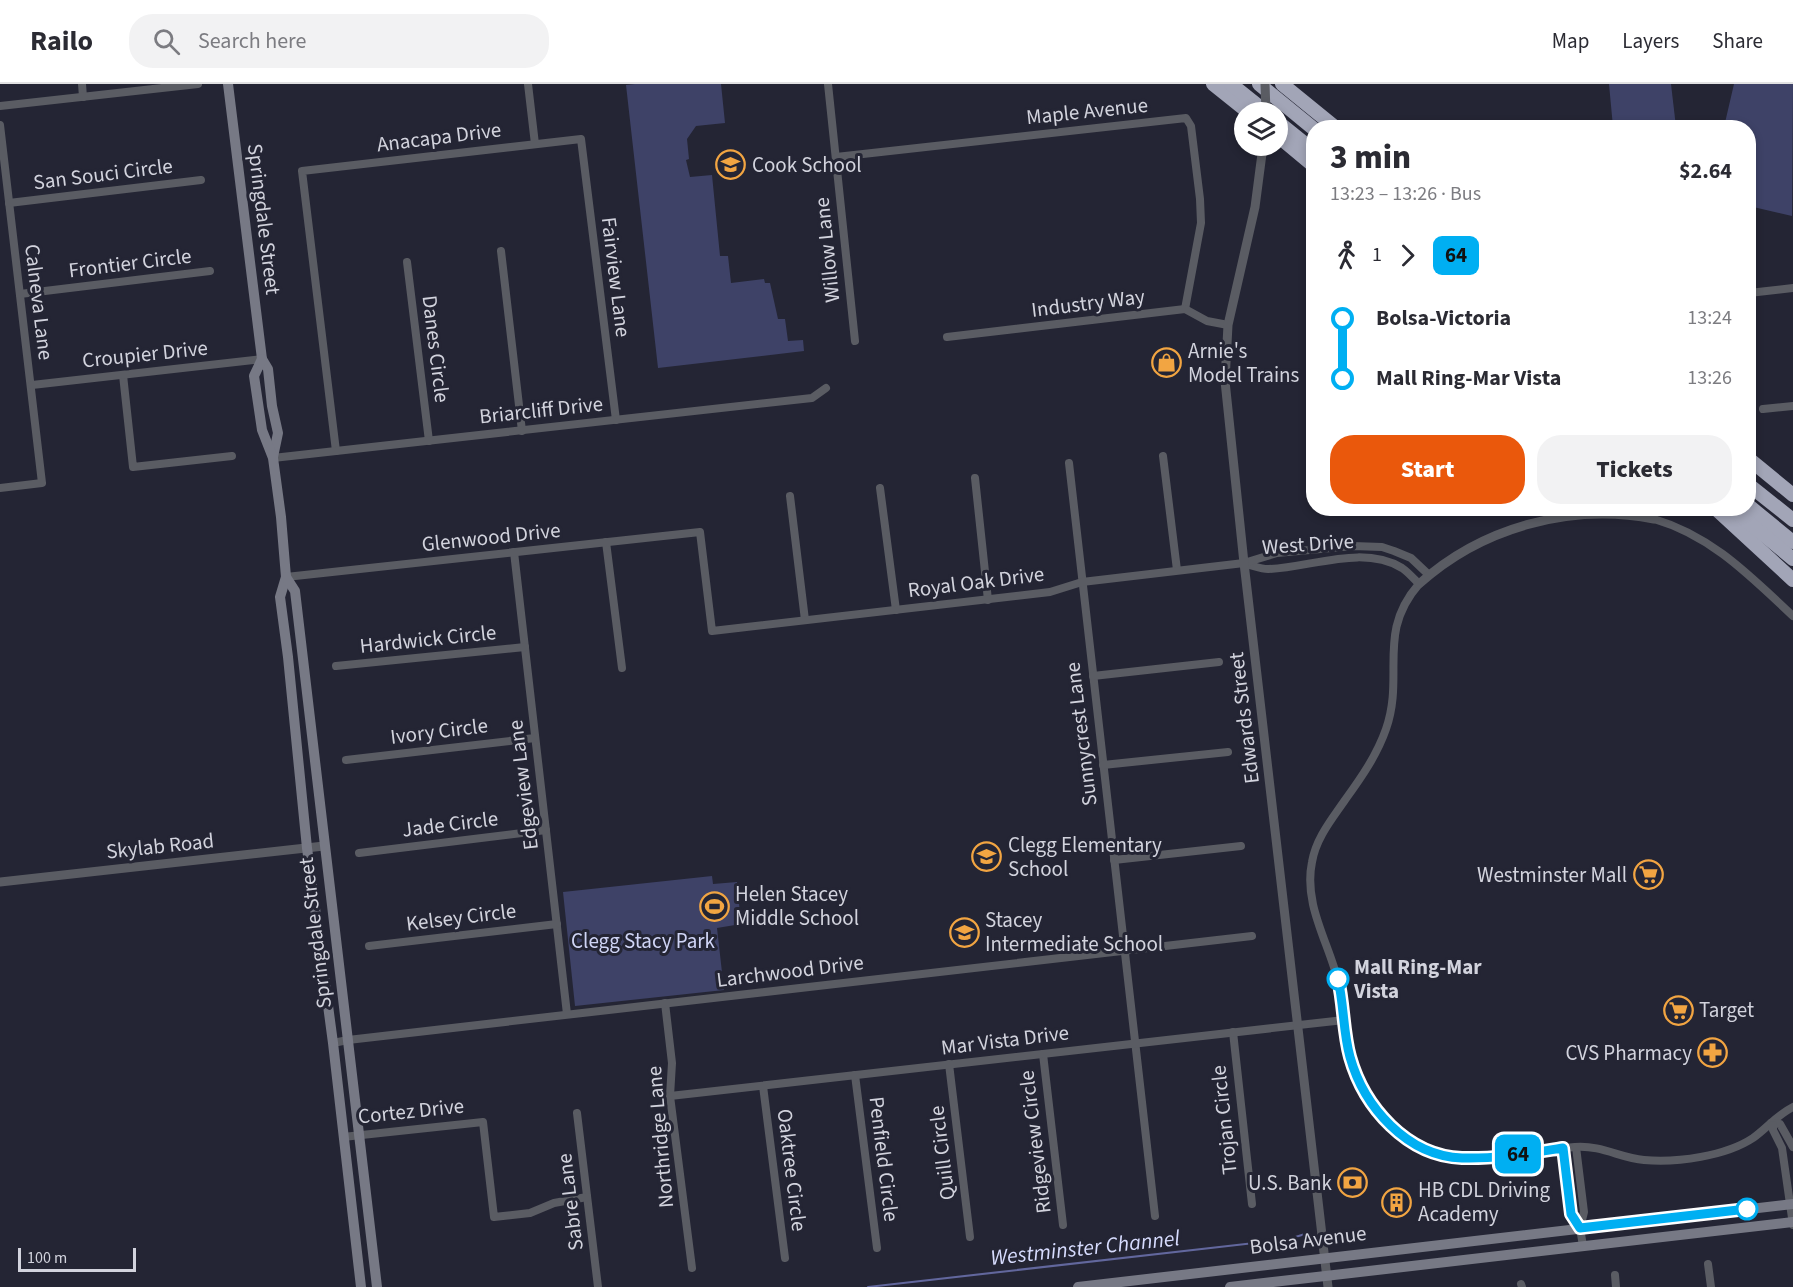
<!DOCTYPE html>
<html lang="en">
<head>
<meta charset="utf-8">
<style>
	body { margin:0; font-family:"Source Sans 3",sans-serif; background:#f2f2f3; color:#2b2b33; height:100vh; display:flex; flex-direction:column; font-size:22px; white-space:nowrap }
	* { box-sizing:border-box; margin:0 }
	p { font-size:20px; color:#7c7c81 }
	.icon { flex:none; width:33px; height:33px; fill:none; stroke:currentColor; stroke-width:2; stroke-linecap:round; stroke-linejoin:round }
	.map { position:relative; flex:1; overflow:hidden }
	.drawer { position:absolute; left:1306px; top:36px; width:450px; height:396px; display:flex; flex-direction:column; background:#fff; border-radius:24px; box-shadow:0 3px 9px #0003 }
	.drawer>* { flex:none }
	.badge { padding:0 12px; border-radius:9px; font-size:21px; line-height:39px }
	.tools { position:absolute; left:1234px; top:18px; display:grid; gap:12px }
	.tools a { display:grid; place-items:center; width:54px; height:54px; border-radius:50%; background:#fff; box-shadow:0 3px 9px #0003; font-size:30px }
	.scale { position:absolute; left:18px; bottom:15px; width:118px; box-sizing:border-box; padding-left:6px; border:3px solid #d2d3dd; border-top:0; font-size:16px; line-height:21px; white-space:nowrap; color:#d2d3dd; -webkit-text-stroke:4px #242534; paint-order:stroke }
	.map>.badge { position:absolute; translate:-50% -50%; box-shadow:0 0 0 3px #fff }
	.legs { display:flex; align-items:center; gap:9px; height:66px; padding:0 24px; font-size:20px }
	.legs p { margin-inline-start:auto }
	.summary { display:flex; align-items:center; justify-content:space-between; height:102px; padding:0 24px }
	h1 { font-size:33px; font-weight:800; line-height:45px }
	.primary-button { display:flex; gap:12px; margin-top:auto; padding:12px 24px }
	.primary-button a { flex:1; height:69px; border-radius:24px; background:#ea580c; color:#fff; font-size:24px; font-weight:800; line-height:69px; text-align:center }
	.primary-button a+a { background:#f2f2f3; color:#2b2b33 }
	ul { padding:0 24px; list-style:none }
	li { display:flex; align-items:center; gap:21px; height:60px; font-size:22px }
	li i { display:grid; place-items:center; width:9px; height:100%; margin:0 8px; background:currentColor }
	li i::after { content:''; width:15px; height:15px; margin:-8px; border:4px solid; border-radius:50%; background:#fff }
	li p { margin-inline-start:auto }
	li:first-child i { background:linear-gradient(#0000 50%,currentColor 0) }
	li:last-child i { background:linear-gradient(currentColor 50%,#0000 0) }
	header { display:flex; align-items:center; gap:36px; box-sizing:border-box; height:84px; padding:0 30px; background:#fff; border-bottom:2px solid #e1e1e2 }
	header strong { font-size:28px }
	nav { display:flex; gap:33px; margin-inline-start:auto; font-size:21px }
	.search { width:420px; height:54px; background:#f2f2f3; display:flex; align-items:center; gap:15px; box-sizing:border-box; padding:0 21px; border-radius:24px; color:#7c7c81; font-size:22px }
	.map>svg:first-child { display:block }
</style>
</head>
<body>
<header>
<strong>Railo</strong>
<div class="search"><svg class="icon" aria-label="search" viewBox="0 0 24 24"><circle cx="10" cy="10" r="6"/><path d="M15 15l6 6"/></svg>Search here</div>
<nav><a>Map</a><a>Layers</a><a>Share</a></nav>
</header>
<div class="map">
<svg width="1793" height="1203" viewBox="0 0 1793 1203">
	<rect width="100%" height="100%" fill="#242534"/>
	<g fill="#3e4267">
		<path d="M635,0H721L725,39L696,42L687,55L689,75L686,76L690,93L712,91L720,172H728L731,199L764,195L765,199H770L778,235H785L788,257L803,256L804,267L658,284L626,1Z"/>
		<path d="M1609,0H1671L1676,43H1613Z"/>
		<path d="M1734,0H1793L1792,132L1749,122V44L1724,43Z"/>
		<path d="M712,792L713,800L737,798L741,840L717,844L724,906L575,922L563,808Z"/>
	</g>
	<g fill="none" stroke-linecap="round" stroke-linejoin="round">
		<path stroke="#62679d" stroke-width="2" d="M868,1203L1289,1155L1305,1150"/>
		<g stroke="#5a5c63" stroke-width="8">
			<path d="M82,0L83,13"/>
			<path d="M528,0L535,60"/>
			<path d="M828,0L855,257"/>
			<path d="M0,22L198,0"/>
			<path d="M0,41L42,399L0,404"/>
			<path d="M836,73L1186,34L1191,42L1200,115L1201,139L1185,225"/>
			<path d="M9,119L201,96"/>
			<path d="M501,167L522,347"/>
			<path d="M407,178L429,357"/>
			<path d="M1749,209L1793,204"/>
			<path d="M20,210L210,187"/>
			<path d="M947,253L1185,225L1207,237L1228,241"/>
			<path d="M123,291L133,383L232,372"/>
			<path d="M32,301L262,275"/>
			<path d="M1763,325L1793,322"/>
			<path d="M336,367L302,87L581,55L616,336"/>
			<path d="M1163,372L1177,486"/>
			<path d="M273,374L812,314L826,304"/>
			<path d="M1069,379L1155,1132"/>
			<path d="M975,394L988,516"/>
			<path d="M880,404L896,526"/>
			<path d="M790,412L805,536"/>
			<path d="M1654,435C1712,452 1750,492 1793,532"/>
			<path d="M606,458L622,584"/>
			<path d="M514,468L567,930"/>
			<path d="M1245,480C1252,481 1260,485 1268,485C1310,484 1362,460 1402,484C1408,488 1414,495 1419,500C1376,549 1405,591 1386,645C1377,671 1361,694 1345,716C1332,735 1316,754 1312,778C1303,822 1330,860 1339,901C1345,924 1344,949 1350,972C1356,998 1370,1023 1390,1041C1449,1092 1506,1068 1575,1063C1602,1061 1620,1074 1644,1076C1677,1079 1726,1072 1753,1054C1767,1044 1777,1031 1793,1023"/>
			<path d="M286,493L700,448L712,547L1050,508L1082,498L1244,479L1277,469L1353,462L1382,463L1394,467L1411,474L1429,491"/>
			<path d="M336,582L525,563"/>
			<path d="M1093,592L1219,578"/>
			<path d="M346,676L535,654"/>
			<path d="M1103,681L1228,668"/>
			<path d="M359,769L546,746"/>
			<path d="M1114,776L1241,762"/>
			<path d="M369,862L557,840"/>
			<path d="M665,919L672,979L670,1012L692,1184"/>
			<path d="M1233,948L1252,1120"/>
			<path d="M333,959L348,956L1252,852"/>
			<path d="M1043,970L1063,1141"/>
			<path d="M949,980L970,1153"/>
			<path d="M855,991L877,1164"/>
			<path d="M763,1002L785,1174"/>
			<path d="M670,1012L1344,936"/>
			<path d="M577,1029L598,1203"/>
			<path d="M1771,1039L1780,1040L1793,1063"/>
			<path d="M1773,1041V1046L1782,1064L1793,1141"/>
			<path d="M343,1053L483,1038L494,1133L530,1129L554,1119L587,1113"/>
			<path d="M1576,1063L1584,1128L1580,1144L1583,1162"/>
			<path d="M1563,1064L1571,1130L1580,1144"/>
			<path d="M1708,1180L1711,1203"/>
			<path d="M1615,1191L1616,1203"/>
			<path d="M1521,1200L1522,1203"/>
		</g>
		<g stroke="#5a5c63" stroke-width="9">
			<path d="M1263,62L1255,123L1228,241L1225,297L1244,479L1328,1203"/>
			<path d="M1419,500C1482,443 1571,419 1654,435"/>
			<path d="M0,798L324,762"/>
		</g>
		<g stroke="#777985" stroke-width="10">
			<path d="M228,0L262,275L268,285L272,322L278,349L273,373"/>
			<path d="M262,275L254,292L262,346L273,374L281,433L286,493L280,513L288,573L307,764L333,959L361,1203"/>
			<path d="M286,493L295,507L377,1203"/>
			<path d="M1078,1203L1793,1120"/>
			<path d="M1230,1203L1793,1138"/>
		</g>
		<g stroke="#a2a5b7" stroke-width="14">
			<path d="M1213,0L1248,28"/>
			<path d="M1231,0L1266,28"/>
			<path d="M1259,0L1314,45"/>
			<path d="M1282,0L1336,44"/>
			<path d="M1278,38L1314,67"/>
			<path d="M1278,52L1314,82"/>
			<path d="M1749,375L1793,411"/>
			<path d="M1749,401L1793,436"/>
			<path d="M1749,422L1793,458"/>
			<path d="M1715,424L1793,496"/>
			<path d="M1731,424L1793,475"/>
		</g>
		<path stroke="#5a5c63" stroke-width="9" d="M1265,0L1266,28"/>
	</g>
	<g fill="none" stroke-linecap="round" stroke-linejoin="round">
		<defs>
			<path id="line-1" d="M1338,895C1344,921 1343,948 1350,973C1364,1023 1407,1072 1462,1074C1496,1075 1530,1069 1563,1064L1571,1130L1580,1144L1747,1125"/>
		</defs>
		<use href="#line-1" stroke="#fff" stroke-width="14"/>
		<use href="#line-1" stroke="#00aff2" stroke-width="9"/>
	</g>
	<defs>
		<symbol id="school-ring" viewBox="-11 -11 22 22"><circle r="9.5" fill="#242534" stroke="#f2a542" stroke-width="1.5"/><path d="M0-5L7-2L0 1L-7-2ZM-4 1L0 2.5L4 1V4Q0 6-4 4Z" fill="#f2a542"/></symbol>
		<symbol id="shop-ring" viewBox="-11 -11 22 22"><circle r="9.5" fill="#242534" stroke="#f2a542" stroke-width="1.5"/><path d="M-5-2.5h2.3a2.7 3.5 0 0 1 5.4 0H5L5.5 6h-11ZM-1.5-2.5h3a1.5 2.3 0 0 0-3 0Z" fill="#f2a542"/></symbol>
		<symbol id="supermarket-ring" viewBox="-11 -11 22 22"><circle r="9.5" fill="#242534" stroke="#f2a542" stroke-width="1.5"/><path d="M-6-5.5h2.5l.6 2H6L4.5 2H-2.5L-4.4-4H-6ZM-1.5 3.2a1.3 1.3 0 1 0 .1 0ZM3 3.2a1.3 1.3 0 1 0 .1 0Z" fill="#f2a542"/></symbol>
		<symbol id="stadium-ring" viewBox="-11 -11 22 22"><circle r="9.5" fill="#242534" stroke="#f2a542" stroke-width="1.5"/><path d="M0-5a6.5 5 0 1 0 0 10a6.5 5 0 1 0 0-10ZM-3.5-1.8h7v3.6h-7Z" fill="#f2a542"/></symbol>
		<symbol id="pharmacy-ring" viewBox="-11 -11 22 22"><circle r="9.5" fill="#242534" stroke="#f2a542" stroke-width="1.5"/><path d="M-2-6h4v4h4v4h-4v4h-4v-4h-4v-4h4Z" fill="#f2a542"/></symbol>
		<symbol id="bank-ring" viewBox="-11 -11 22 22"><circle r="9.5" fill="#242534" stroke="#f2a542" stroke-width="1.5"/><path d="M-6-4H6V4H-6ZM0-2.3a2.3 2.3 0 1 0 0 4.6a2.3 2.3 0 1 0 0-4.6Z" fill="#f2a542"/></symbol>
		<symbol id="building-ring" viewBox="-11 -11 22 22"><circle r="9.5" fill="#242534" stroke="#f2a542" stroke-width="1.5"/><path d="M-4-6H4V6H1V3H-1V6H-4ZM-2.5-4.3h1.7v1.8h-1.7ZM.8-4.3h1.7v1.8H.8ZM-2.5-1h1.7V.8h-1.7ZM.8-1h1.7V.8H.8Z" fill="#f2a542"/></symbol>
	</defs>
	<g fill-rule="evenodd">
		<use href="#school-ring" x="714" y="64" width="33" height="33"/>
		<use href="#shop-ring" x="1150" y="262" width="33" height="33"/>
		<use href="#school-ring" x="970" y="756" width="33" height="33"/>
		<use href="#supermarket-ring" x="1632" y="774" width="33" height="33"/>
		<use href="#stadium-ring" x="698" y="806" width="33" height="33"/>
		<use href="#school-ring" x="948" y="832" width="33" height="33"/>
		<use href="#supermarket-ring" x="1662" y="910" width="33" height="33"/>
		<use href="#pharmacy-ring" x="1696" y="952" width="33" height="33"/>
		<use href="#bank-ring" x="1336" y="1082" width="33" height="33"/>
		<use href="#building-ring" x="1380" y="1102" width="33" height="33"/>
	</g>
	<g fill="#fff" stroke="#00aff2" stroke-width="3">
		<circle cx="1338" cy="895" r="10"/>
		<circle cx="1747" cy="1125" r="10"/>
	</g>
	<g text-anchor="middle" stroke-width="6" stroke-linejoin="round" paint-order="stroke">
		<g font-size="21" fill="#d2d3dd" stroke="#242534">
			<text transform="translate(1087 27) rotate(-6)" y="7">Maple Avenue</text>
			<text transform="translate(439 53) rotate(-7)" y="7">Anacapa Drive</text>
			<text transform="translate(103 90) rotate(-7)" y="7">San Souci Circle</text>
			<text transform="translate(264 135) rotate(83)" y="7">Springdale Street</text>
			<text transform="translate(827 166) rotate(-96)" y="7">Willow Lane</text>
			<text transform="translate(130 179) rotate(-7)" y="7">Frontier Circle</text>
			<text transform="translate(616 193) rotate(83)" y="7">Fairview Lane</text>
			<text transform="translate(39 218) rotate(83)" y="7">Calneva Lane</text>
			<text transform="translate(1088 219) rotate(-7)" y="7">Industry Way</text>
			<text transform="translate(436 265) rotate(83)" y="7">Danes Circle</text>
			<text transform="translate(145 270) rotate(-6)" y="7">Croupier Drive</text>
			<text transform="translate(541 326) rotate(-6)" y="7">Briarcliff Drive</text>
			<text transform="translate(491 453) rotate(-6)" y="7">Glenwood Drive</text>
			<text transform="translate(1308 460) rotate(-4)" y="7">West Drive</text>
			<text transform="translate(976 498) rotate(-7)" y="7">Royal Oak Drive</text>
			<text transform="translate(428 555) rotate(-6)" y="7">Hardwick Circle</text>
			<text transform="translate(1244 634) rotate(-97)" y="7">Edwards Street</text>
			<text transform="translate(439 647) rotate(-7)" y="7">Ivory Circle</text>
			<text transform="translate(1081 650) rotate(-97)" y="7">Sunnycrest Lane</text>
			<text transform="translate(523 701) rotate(-97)" y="7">Edgeview Lane</text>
			<text transform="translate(450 740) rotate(-7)" y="7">Jade Circle</text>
			<text transform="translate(160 762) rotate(-6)" y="7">Skylab Road</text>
			<text transform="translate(461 833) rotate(-7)" y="7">Kelsey Circle</text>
			<text transform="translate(315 849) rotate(-97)" y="7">Springdale Street</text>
			<text transform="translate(790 887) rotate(-7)" y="7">Larchwood Drive</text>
			<text transform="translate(1005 956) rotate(-7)" y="7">Mar Vista Drive</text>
			<text transform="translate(411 1027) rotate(-6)" y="7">Cortez Drive</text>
			<text transform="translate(1224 1036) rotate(-96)" y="7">Trojan Circle</text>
			<text transform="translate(660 1053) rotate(-95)" y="7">Northridge Lane</text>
			<text transform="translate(1035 1058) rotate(-97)" y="7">Ridgeview Circle</text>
			<text transform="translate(942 1069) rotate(-97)" y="7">Quill Circle</text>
			<text transform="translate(884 1075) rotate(83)" y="7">Penfield Circle</text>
			<text transform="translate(792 1086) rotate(83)" y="7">Oaktree Circle</text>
			<text transform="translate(570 1118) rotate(-97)" y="7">Sabre Lane</text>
			<text transform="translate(1308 1156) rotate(-7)" y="7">Bolsa Avenue</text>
		</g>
		<g font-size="21" fill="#d2d3dd" stroke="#242534" text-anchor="start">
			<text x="752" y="88">Cook School</text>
			<text x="1188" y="274">Arnie's<tspan x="1188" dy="24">Model Trains</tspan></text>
			<text x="1008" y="768">Clegg Elementary<tspan x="1008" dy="24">School</tspan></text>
			<text x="1627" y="798" text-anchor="end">Westminster Mall</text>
			<text x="735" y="817">Helen Stacey<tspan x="735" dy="24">Middle School</tspan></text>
			<text x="985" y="843">Stacey<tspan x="985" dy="24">Intermediate School</tspan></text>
			<text x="1699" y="933">Target</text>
			<text x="1692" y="976" text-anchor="end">CVS Pharmacy</text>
			<text x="1332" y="1106" text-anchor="end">U.S. Bank</text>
			<text x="1418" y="1113">HB CDL Driving<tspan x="1418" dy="24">Academy</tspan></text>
		</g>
		<g font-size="21" fill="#d0d5f6" stroke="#242534">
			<text x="643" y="864">Clegg Stacy Park</text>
		</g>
		<g font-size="21" font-weight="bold" fill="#d2d3dd" stroke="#242534" text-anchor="start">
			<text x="1354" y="890">Mall Ring-Mar<tspan x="1354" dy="24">Vista</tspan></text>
		</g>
		<g font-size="22" font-style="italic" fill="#d7dcfe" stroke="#242534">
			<text transform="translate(1085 1163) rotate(-6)" y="8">Westminster Channel</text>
		</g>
	</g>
</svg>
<div class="tools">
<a><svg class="icon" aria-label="layers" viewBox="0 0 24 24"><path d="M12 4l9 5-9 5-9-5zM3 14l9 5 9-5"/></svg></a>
</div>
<div class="scale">100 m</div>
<b class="badge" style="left:1518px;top:1070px;background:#00aff2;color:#111">64</b>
<section class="drawer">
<div class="summary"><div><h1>3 min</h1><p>13:23 – 13:26 · Bus</p></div><b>$2.64</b></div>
<div class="legs"><svg class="icon" aria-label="walk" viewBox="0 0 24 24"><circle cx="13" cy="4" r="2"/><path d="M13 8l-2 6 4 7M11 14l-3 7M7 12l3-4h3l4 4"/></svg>1<svg class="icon" aria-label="forward" viewBox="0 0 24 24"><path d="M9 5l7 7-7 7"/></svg><b class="badge" style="background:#00aff2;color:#111">64</b></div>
<ul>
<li><i style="color:#00aff2"></i><b>Bolsa-Victoria</b><p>13:24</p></li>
<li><i style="color:#00aff2"></i><b>Mall Ring-Mar Vista</b><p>13:26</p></li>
</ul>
<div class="primary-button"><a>Start</a><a>Tickets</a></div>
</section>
</div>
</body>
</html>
